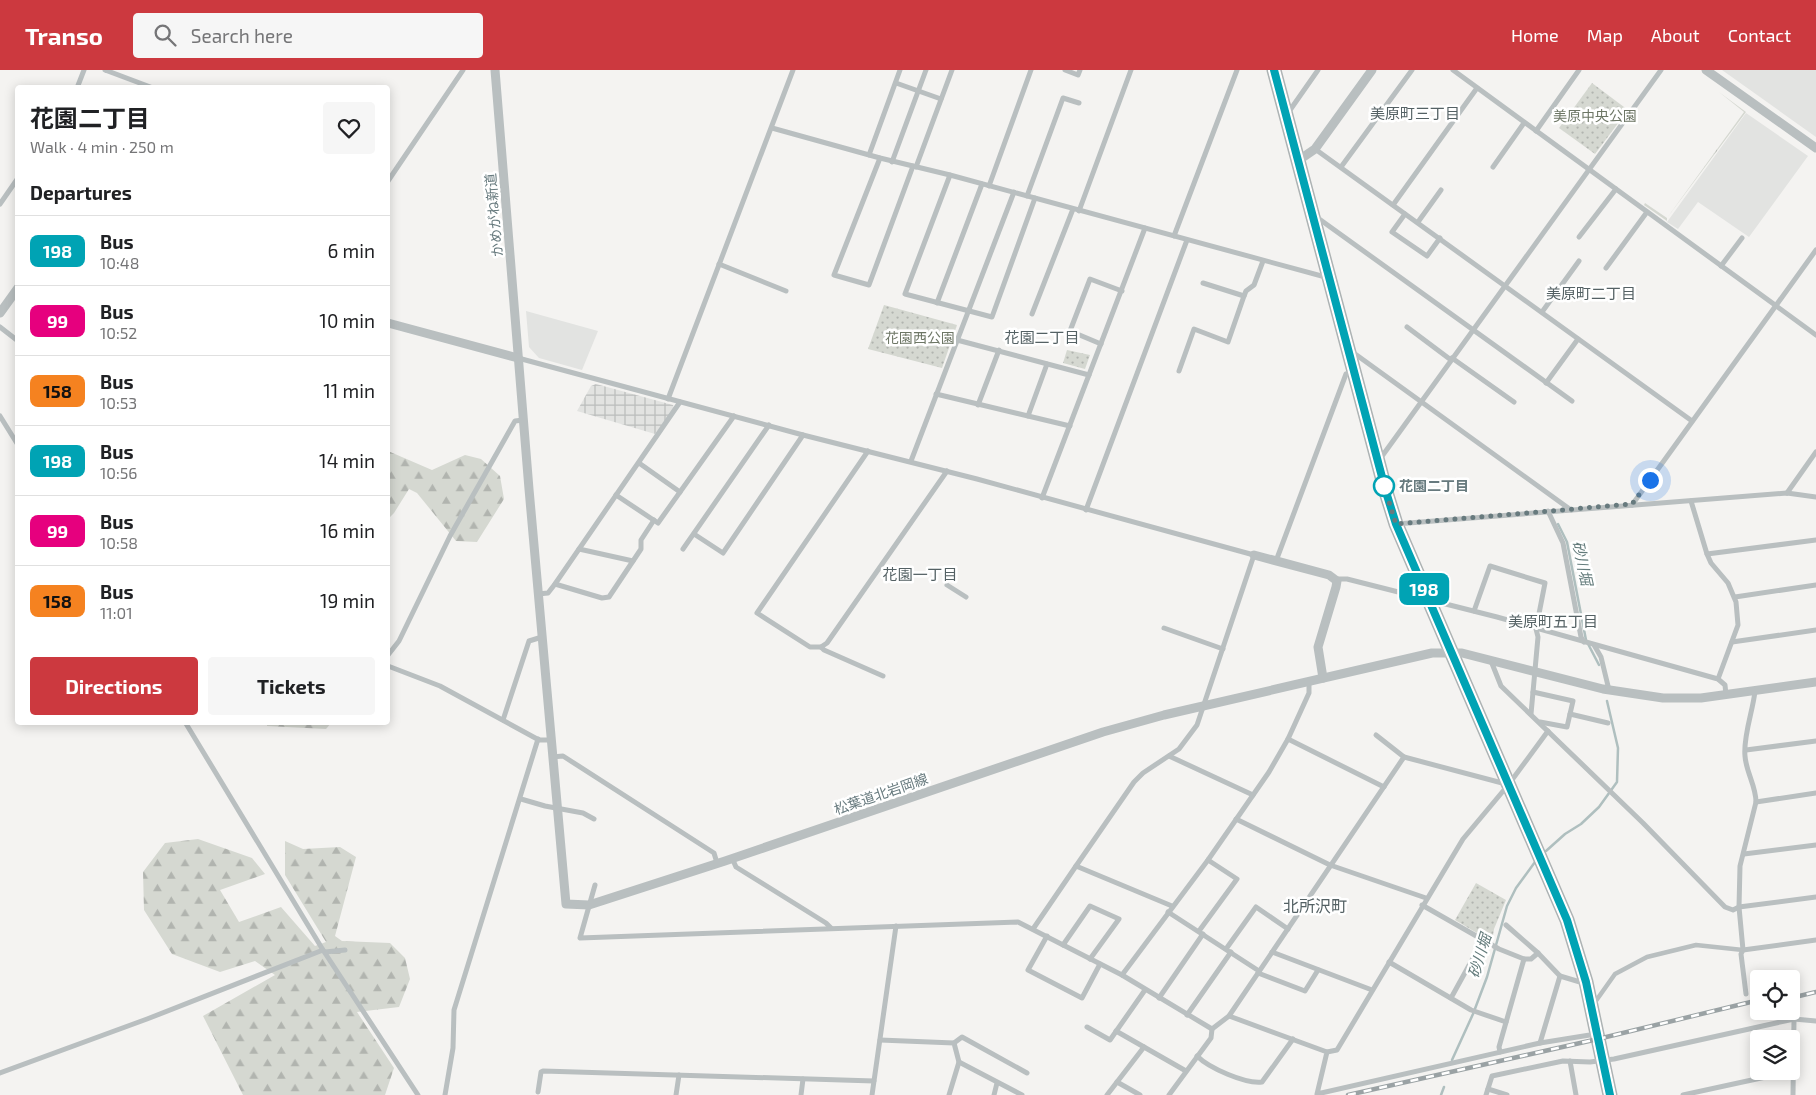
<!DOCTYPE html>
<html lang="en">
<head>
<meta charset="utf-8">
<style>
	body { margin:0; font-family:"Exo 2","Noto Sans JP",sans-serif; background:#f6f6f6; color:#202124; height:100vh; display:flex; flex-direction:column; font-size:19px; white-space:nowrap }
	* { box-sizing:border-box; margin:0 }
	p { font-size:16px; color:#757577 }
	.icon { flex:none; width:28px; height:28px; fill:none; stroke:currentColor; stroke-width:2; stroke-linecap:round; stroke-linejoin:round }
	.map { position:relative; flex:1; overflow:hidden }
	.side { position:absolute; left:15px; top:15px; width:375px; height:640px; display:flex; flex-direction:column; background:#fff; border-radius:5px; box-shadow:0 2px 12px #0003 }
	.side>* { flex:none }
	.badge { padding:0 10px; border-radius:8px; font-size:18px; line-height:32px }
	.buttons { position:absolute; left:1750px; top:900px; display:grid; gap:10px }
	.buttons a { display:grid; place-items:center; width:50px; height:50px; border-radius:5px; background:#fff; box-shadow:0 2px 12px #0003; font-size:25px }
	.you { position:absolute; width:25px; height:25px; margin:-12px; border:4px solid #fff; border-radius:50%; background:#1a73e8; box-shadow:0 0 0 8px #1a73e833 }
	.map>.badge { position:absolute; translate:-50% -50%; box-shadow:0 0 0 2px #fff }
	h2 { padding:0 15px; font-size:19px; line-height:45px }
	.round { display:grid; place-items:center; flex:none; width:52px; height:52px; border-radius:5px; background:#f6f6f6 }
	.headline { display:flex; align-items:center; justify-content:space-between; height:85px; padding:0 15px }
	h1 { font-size:24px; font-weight:700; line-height:38px }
	.cta { display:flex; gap:10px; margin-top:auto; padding:10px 15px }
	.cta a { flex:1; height:58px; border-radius:5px; background:#cc393f; color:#fff; font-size:20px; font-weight:700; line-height:58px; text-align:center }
	.cta a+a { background:#f6f6f6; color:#202124 }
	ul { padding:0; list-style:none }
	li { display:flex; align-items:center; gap:15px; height:70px; padding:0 15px; border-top:1px solid #e0e0e0 }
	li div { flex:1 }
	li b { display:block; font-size:19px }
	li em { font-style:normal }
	li .badge { min-width:55px; font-weight:700; text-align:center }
	header { display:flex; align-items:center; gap:30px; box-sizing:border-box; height:70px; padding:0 25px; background:#cc393f; color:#fff }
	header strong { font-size:24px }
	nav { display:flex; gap:28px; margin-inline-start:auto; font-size:18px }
	.search { width:350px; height:45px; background:#f6f6f6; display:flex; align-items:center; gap:12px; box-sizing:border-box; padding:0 18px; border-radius:5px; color:#757577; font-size:19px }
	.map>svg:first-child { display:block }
</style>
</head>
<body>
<header>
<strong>Transo</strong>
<div class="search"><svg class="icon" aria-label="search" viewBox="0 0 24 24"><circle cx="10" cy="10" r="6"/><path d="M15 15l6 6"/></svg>Search here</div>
<nav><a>Home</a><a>Map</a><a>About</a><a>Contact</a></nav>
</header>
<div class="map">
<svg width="1816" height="1025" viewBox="0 0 1816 1025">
	<defs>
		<pattern id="industrial-grid" width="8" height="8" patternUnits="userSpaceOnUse" patternTransform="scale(1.25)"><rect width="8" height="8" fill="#e2e3e1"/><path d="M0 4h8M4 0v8" fill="none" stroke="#bbbdbc"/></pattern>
		<pattern id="grass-tufts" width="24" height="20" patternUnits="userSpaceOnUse" patternTransform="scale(1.25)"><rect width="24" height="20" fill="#d5d8d1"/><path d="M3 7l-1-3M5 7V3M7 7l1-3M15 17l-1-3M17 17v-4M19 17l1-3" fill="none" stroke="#b1b4af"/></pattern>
		<pattern id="forest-firs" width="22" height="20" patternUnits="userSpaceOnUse" patternTransform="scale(1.25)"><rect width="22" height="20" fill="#d5d8d1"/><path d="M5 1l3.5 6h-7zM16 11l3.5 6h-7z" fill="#b1b4af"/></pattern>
		<pattern id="park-dots" width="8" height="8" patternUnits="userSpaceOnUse" patternTransform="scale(1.25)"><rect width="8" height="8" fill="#d5d8d1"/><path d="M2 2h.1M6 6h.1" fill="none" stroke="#b1b4af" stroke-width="1.8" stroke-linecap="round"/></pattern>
	</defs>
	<rect width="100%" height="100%" fill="#f4f3f1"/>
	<g fill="#e2e3e1">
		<path d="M1722,0H1816V67Z"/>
		<path d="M1746,43L1808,86L1749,167L1698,132L1678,159L1667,152Z"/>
		<path d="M526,241L598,261L582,300L539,288L529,277Z"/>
	</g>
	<path fill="url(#industrial-grid)" d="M596,314L673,335L674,338L655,364L577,341L591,316Z"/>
	<path fill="url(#grass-tufts)" d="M1719,22L1746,42L1667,148V151L1644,135L1645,133L1667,148L1744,42Z"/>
	<g fill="url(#forest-firs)">
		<path d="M388,381L432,400L465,385L481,389L500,406L504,429L477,472L456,471L417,423L409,419L394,443L388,449Z"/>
		<path d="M267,653V652L331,653L326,659L267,656Z"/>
		<path d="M198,769L252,788L265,804L220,820L239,852L281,837L315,876L326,872L285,805V771L303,779L340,777L356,787L335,866L342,871L390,873L405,888L410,909L399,937L357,942L394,998L385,1025H243L203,946L275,905L255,891L220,902L172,884L144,840L143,802L165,773Z"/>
	</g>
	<g fill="url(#park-dots)">
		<path d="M1592,13L1628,40L1595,84L1559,58Z"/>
		<path d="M884,235L957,255L942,298L868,279Z"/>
		<path d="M1067,280L1090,285L1085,299L1063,293Z"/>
		<path d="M1476,813L1506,830L1494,859L1492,872L1455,850Z"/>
	</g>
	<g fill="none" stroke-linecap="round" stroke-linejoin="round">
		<g stroke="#afbfbf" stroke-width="2.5">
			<path d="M1558,454L1567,472L1586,570L1599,595"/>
			<path d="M1546,781L1565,764L1581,754L1599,737L1617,712L1618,678L1607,631"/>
			<path d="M1452,990L1473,944L1487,907L1507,836L1516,818L1535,792"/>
			<path d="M1441,1025L1444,1017"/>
		</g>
		<defs>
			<path id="primary" d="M1274,0L1386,422L1396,454L1567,850L1586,912L1610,1025"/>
		</defs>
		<use href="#primary" stroke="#adb3b4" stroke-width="15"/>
		<path stroke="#b9bfc0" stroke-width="4.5" d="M1593,935L1615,904L1647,887L1696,875L1743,880"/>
		<g stroke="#b9bfc0" stroke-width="5">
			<path d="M105,0L153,18"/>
			<path d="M1065,0L1078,5L1080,0"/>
			<path d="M1453,0L1816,265"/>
			<path d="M896,13L941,29"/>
			<path d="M77,18L84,0"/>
			<path d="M1288,43L1318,0"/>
			<path d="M772,58L880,88L950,105L1329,208"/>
			<path d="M1536,61L1579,0"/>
			<path d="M1315,79L1692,351"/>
			<path d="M869,85L900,0"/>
			<path d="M880,88L834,205L869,215L913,96"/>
			<path d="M892,92L926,0"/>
			<path d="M916,97L952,0"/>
			<path d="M1341,97L1412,0"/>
			<path d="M1493,97L1524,53"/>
			<path d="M950,105L905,224L992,247L1035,128"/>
			<path d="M388,111L463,0"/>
			<path d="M989,116L1031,0"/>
			<path d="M1027,126L1063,28L1079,33"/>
			<path d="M0,134L18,108"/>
			<path d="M1393,135L1477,18"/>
			<path d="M1079,141L1131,0"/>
			<path d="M1405,144L1392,162L1427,186L1440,168"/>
			<path d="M1315,146L1572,331"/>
			<path d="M1418,152L1441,120"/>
			<path d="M1174,166L1237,0"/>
			<path d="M1579,167L1616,119"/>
			<path d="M719,194L786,221"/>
			<path d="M1721,196L1742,168"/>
			<path d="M1606,198L1647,142"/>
			<path d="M1244,226L1246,221L1254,215L1263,191"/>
			<path d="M937,233L982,114"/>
			<path d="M1542,242L1579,191"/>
			<path d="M1032,244L1073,139"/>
			<path d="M0,257L18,271"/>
			<path d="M1407,257L1451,290"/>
			<path d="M957,270L1089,305"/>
			<path d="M1101,274L1070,261L1090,209L1122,221"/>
			<path d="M1351,281L1571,440"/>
			<path d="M518,288L803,365L977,409L1254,485L1197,655L1179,679L1143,703L1134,712L1076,796"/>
			<path d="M1452,288L1514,332"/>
			<path d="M1179,301L1194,259L1228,272L1244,226L1203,213"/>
			<path d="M1546,313L1578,269"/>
			<path d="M936,324L1070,356"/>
			<path d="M668,329L793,0"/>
			<path d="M978,335L999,280"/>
			<path d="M0,346L18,375"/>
			<path d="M1028,346L1047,294"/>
			<path d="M868,381L757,543L810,577H821L824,580L883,606"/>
			<path d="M1380,389L1661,0"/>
			<path d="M911,391L1014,122"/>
			<path d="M639,393L680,422"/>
			<path d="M1787,423L1816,382"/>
			<path d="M616,425L658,453L734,346"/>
			<path d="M1042,428L1145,158"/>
			<path d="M1691,431L1707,484L1711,493L1728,513L1736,532L1738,555L1718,609"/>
			<path d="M1632,435L1816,180"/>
			<path d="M1086,440L1187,170"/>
			<path d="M1548,441L1563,473L1581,567L1584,572"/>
			<path d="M1396,454L1787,423L1816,427"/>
			<path d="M694,464L723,483L803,365"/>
			<path d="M579,479L633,491"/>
			<path d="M683,479L769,355"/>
			<path d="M1707,484L1816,470"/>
			<path d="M1276,491L1346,304L1353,302"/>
			<path d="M1336,509H1347L1497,547L1718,609L1725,615L1726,625"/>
			<path d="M555,514L602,528L609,527L641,479V470L654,450"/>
			<path d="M947,515L966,527"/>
			<path d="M538,524L548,523L555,514L680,332"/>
			<path d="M1735,527L1816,515"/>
			<path d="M1474,541L1490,496L1545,513L1536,559L1538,567L1531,644"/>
			<path d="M1164,558L1223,579"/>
			<path d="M1732,572L1816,560"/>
			<path d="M1594,575L1601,587L1609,620"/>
			<path d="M821,577L827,573L947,401"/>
			<path d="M388,585L399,571L450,466L515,351L523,350"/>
			<path d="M1491,591L1501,616L1643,753L1725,837L1733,840L1739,837L1816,827"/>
			<path d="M388,596L440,616L539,670H550"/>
			<path d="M1533,622L1573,631L1567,657L1540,652"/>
			<path d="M1570,644L1608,653"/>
			<path d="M503,650L529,571L542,567"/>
			<path d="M185,652L323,880L418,1025"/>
			<path d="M1376,665L1404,687"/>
			<path d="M1288,669L1384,717"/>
			<path d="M1746,680L1816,671"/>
			<path d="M1169,686L1253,725"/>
			<path d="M552,687L563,686L714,783L717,793"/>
			<path d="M521,729L545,736L583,743L594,749"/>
			<path d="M1756,732L1816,723"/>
			<path d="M1236,749L1330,795L1426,828"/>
			<path d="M1744,784L1816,775"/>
			<path d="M732,788L736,797L826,853L831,858"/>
			<path d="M595,815L580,868L1018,852L1122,905L1212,959L1229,946L1404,687L1506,714"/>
			<path d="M1422,835L1499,879L1524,889H1531L1538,883"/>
			<path d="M1168,842L1259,901"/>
			<path d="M1506,855L1538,883L1560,906L1540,973"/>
			<path d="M1033,859L1076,796L1172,836"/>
			<path d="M1199,861L1237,809L1208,790"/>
			<path d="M1047,866L1028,900L1082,928L1100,894"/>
			<path d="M1063,875L1090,836L1119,849L1090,889"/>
			<path d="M1226,879L1256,837L1288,859"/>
			<path d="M1743,880L1816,870"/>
			<path d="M325,882L345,880"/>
			<path d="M1272,882L1372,920"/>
			<path d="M1389,892L1471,940L1506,952"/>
			<path d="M1258,903L1305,921L1318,900"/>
			<path d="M1122,905L1208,790L1269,702L1288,669L1309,623V611"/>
			<path d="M1560,906L1580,912H1586"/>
			<path d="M1746,924L1741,884L1743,880L1739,837L1740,796L1756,732C1756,716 1746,702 1745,686C1743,666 1753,641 1755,621"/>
			<path d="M1159,928L1203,864"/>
			<path d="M1451,928L1483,870"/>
			<path d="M1187,945L1231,882"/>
			<path d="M1229,946L1327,982L1317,1024L1540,973L1596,964"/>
			<path d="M1087,957L1110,970L1145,920"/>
			<path d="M1116,961L1186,1001"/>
			<path d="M880,970L954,973L959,992L1022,1025"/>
			<path d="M954,973L962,967L1027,1003"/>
			<path d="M1327,982L1337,980L1463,769L1509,714L1548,661"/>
			<path d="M1500,982L1499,977L1524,889"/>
			<path d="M1197,986C1209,998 1245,1014 1262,1012L1293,969"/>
			<path d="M1570,991L1576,1025"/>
			<path d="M0,1003L147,949L323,880"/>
			<path d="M1117,1012L1140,1025"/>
			<path d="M1488,1019L1507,1025"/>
			<path d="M538,1022L541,1002L543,1001L874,1011"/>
			<path d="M445,1025L453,978L454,940L538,669"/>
			<path d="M676,1025L679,1005"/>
			<path d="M801,1025L803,1009"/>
			<path d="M872,1025L896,856"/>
			<path d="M949,1025L959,992"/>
			<path d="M994,1025L997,1013"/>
			<path d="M1107,1025L1144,977"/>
			<path d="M1169,1025L1211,968L1212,959"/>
			<path d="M1486,1025L1492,1006L1563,991L1590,992L1614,989L1794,949L1816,951"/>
			<path d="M1683,1025L1793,1001"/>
			<path d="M1793,1025L1794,949"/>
		</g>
		<g stroke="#b9bfc0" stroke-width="9">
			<path d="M495,0L529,419L566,834L589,835L725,791L1103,662L1164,645L1432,583H1462L1603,619L1663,628H1701L1816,612"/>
			<path d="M1706,0L1816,78"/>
			<path d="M1299,90L1315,79L1372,0"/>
			<path d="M0,243L18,218"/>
			<path d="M388,253L518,288"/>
			<path d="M1254,485L1329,505L1337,511L1336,517L1318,577L1323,608"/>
		</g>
		<use href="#primary" stroke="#fff" stroke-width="12"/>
		<defs>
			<g id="rail">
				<path d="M1791,928L1816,922"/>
				<path d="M1348,1025L1598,969L1759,930"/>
			</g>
		</defs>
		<use href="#rail" stroke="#9aa2a4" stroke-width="4.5"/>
		<use href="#rail" stroke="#fff" stroke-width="2.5" stroke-dasharray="8" stroke-linecap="butt"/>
	</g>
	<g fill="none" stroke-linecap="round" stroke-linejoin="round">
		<defs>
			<path id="line" d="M1274,0L1386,422L1396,454L1567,850L1586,912L1610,1025"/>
		</defs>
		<use href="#line" stroke="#fff" stroke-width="11"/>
		<use href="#line" stroke="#00a3b4" stroke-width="8"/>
		<path stroke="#677a7e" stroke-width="5" stroke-dasharray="0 9" d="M1384,416L1396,454L1632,434L1650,410"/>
	</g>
	<circle fill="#fff" stroke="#00a3b4" stroke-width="2.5" cx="1384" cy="416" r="10"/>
	<g text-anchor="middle" stroke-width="5" stroke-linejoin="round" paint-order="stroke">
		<g font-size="14" fill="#6d7665" stroke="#fff">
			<text x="1595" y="51">美原中央公園</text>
			<text x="920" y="273">花園西公園</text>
		</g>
		<g font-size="14" fill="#677a7e" stroke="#fff">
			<text transform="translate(494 145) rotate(-95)" y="5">かめがね新道</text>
			<text transform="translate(881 724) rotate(-19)" y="5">松葉道北岩岡線</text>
		</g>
		<g font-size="14" font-weight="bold" fill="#677a7e" stroke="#fff" text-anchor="start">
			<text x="1399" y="421">花園二丁目</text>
		</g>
		<g font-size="15" fill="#546164" stroke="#fff">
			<text x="1415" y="49">美原町三丁目</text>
			<text x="1591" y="229">美原町二丁目</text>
			<text x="1042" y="273">花園二丁目</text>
			<text x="920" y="510">花園一丁目</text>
			<text x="1553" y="557">美原町五丁目</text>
		</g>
		<g font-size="15" font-style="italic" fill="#637b7b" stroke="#fff">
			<text transform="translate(1582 493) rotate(78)" y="5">砂川堀</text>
			<text transform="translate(1480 886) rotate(-73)" y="5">砂川堀</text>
		</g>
		<g font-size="16" fill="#546164" stroke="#fff">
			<text x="1315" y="842">北所沢町</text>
		</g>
	</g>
</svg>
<div class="buttons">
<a><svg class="icon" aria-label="locate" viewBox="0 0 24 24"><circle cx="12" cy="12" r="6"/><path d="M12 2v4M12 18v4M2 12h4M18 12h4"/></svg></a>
<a><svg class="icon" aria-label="layers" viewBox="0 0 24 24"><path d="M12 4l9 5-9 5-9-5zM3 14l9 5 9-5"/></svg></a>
</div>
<div class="you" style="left:1650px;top:410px"></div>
<b class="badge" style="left:1424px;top:519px;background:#00a3b4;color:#fff">198</b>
<section class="side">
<div class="headline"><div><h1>花園二丁目</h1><p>Walk · 4 min · 250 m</p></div><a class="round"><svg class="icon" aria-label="heart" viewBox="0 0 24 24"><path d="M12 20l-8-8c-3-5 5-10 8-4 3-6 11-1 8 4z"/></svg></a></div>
<h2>Departures</h2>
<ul>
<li><span class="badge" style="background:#00a3b4;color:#fff">198</span><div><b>Bus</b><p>10:48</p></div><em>6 min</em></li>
<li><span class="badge" style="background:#e6007e;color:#fff">99</span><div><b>Bus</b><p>10:52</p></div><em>10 min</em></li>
<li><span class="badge" style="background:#f58220;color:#111">158</span><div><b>Bus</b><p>10:53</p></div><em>11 min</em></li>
<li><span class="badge" style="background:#00a3b4;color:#fff">198</span><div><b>Bus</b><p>10:56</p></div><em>14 min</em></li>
<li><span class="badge" style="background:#e6007e;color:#fff">99</span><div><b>Bus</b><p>10:58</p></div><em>16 min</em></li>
<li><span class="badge" style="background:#f58220;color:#111">158</span><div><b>Bus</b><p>11:01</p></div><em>19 min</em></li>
</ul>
<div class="cta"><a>Directions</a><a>Tickets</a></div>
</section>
</div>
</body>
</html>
